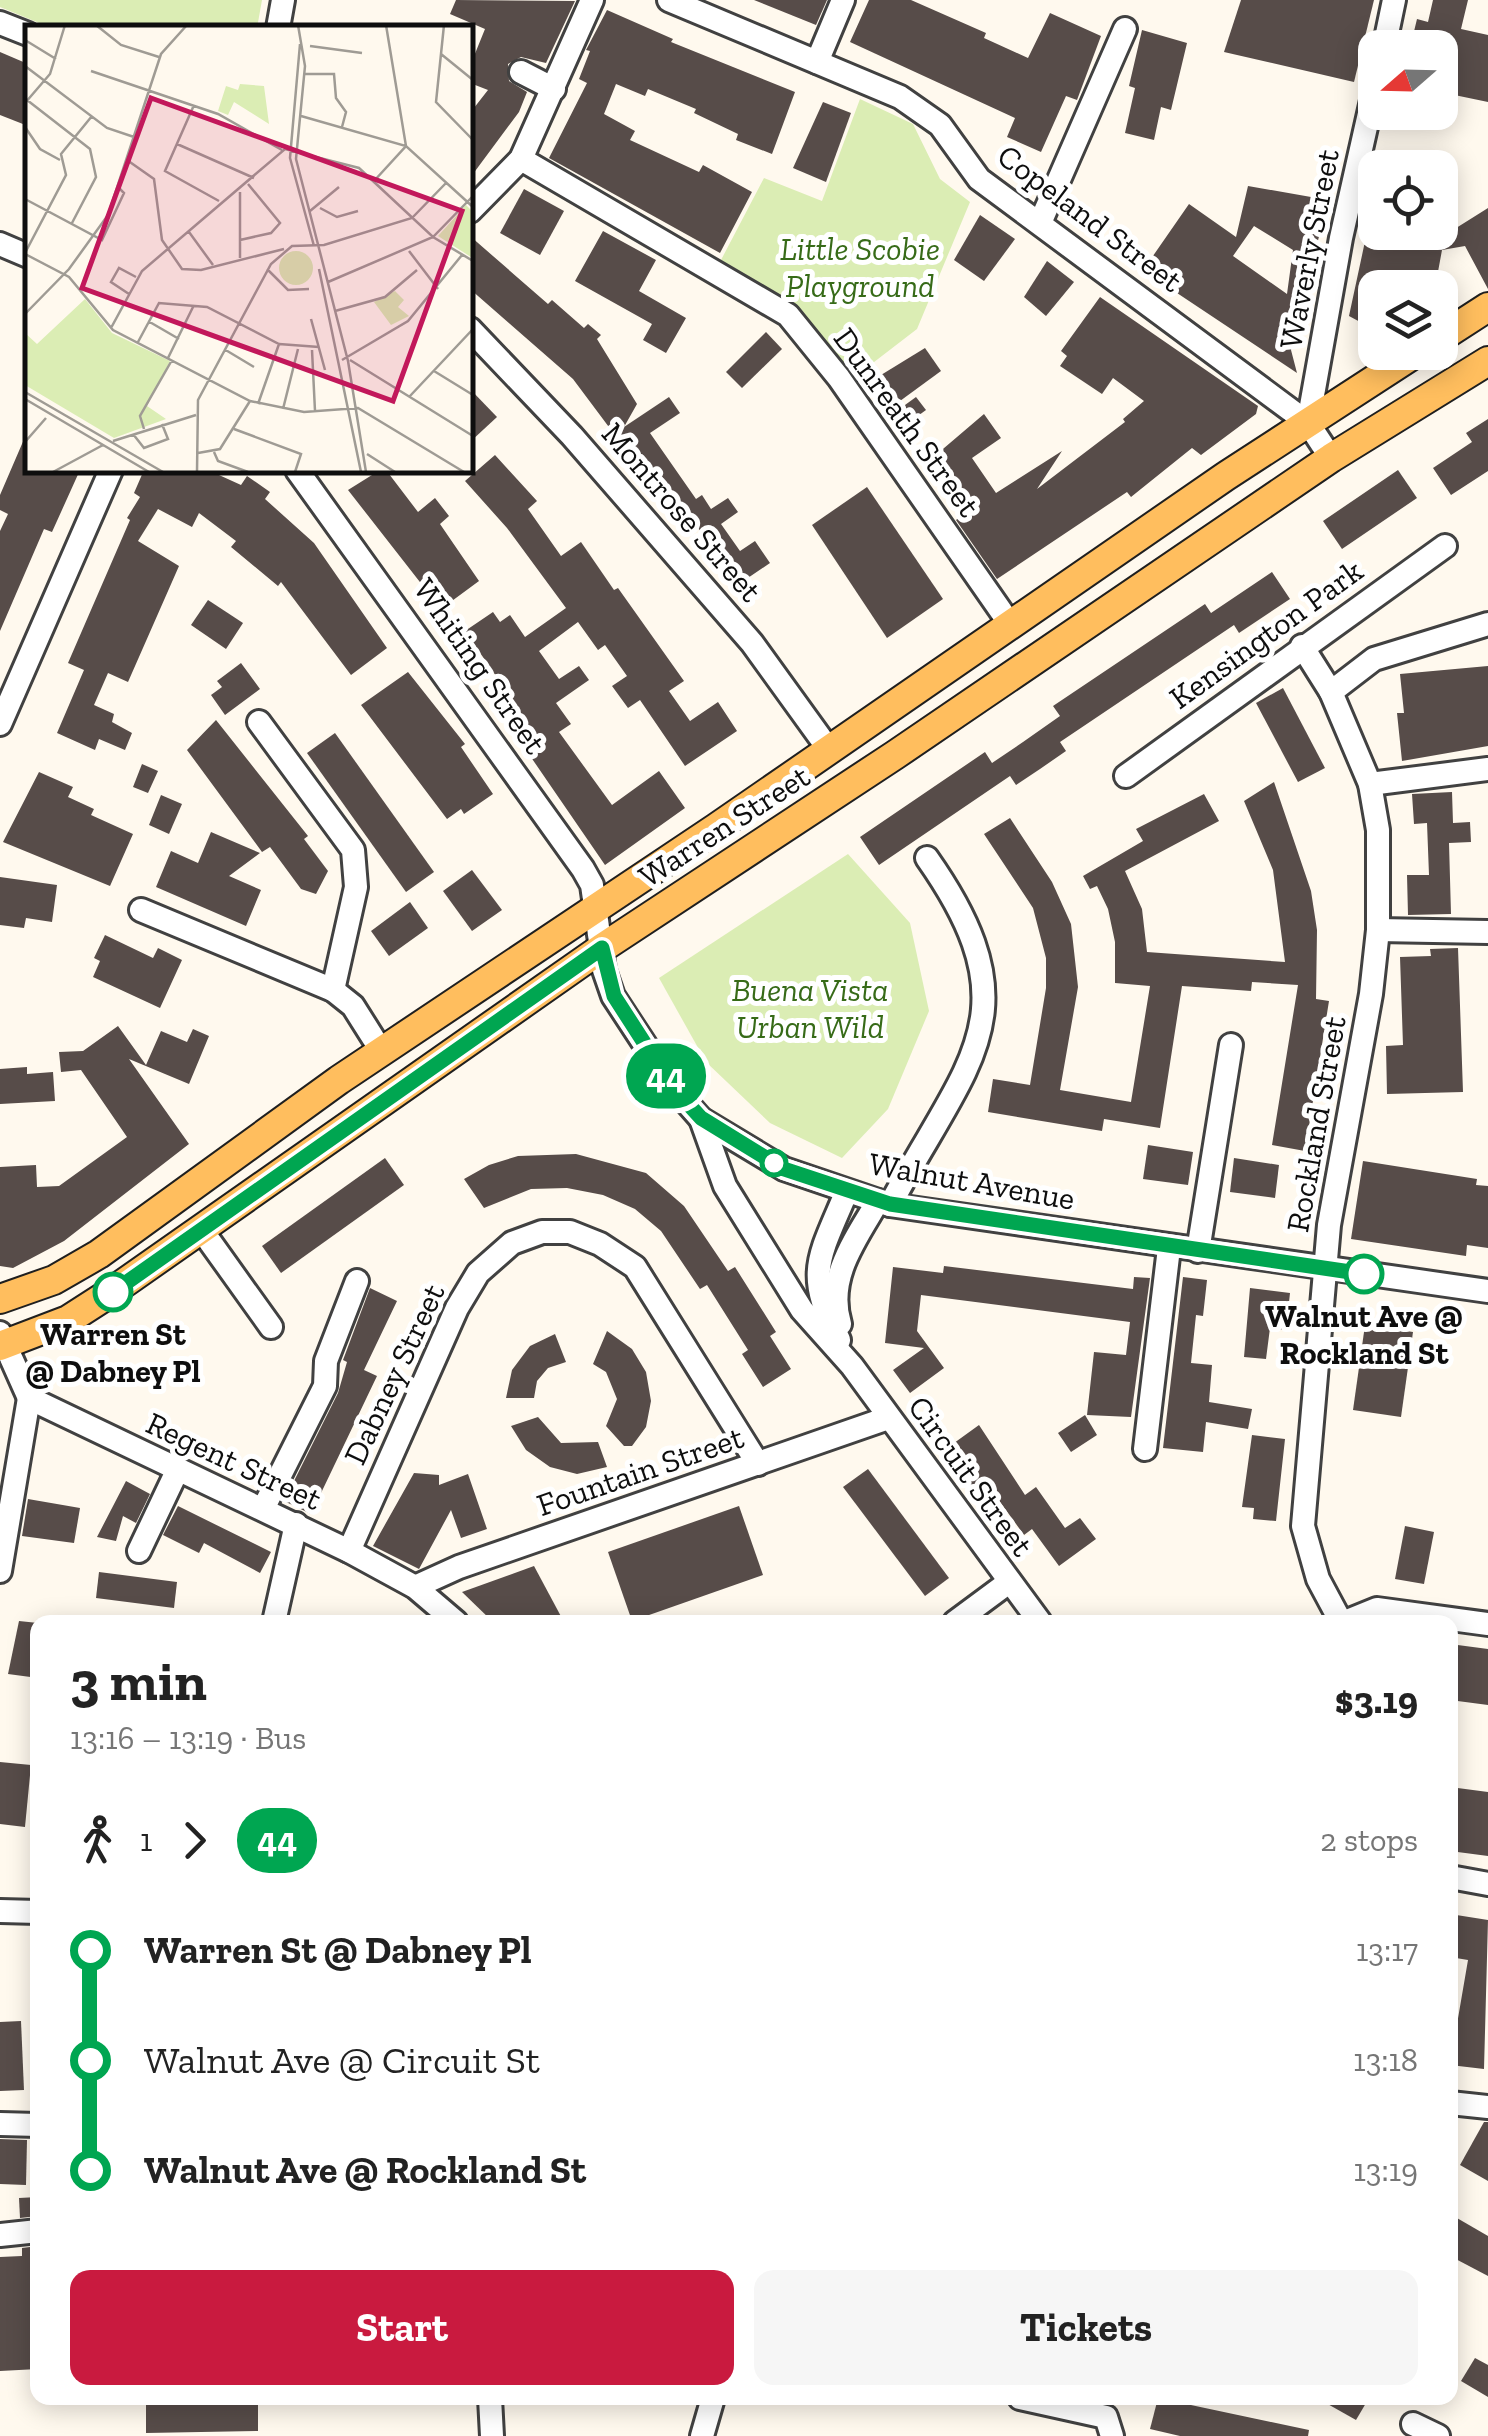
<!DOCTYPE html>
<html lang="en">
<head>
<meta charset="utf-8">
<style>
	body { margin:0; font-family:"Zilla Slab",serif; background:#f6f6f6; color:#222; height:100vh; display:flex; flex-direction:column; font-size:38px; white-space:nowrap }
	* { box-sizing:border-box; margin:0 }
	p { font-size:32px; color:#767676 }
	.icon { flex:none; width:55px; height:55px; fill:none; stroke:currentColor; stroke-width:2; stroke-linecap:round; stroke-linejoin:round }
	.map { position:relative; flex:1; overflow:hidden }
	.details { position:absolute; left:30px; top:1615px; width:1428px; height:790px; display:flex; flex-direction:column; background:#fff; border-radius:20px; box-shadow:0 5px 25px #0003 }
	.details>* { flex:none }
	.badge { padding:0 20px; border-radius:32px; font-size:35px; line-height:65px }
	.needle { width:65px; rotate:250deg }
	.tools { position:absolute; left:1358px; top:30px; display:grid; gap:20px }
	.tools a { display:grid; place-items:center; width:100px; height:100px; border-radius:20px; background:#fff; box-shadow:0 5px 25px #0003; font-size:50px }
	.map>.badge { position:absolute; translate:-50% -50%; box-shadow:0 0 0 5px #fff }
	.legs { display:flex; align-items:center; gap:15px; height:110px; padding:0 40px; font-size:32px }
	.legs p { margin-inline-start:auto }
	.headline { display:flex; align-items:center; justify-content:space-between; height:170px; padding:0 40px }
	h1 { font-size:55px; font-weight:700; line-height:75px }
	.button { display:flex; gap:20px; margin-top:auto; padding:20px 40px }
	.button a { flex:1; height:115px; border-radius:20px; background:#c91a3f; color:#fff; font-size:40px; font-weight:700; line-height:115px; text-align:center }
	.button a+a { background:#f6f6f6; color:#222 }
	ul { padding:0 40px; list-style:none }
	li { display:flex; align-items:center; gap:35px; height:110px; font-size:38px }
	li i { display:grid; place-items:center; width:15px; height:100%; margin:0 12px; background:currentColor }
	li i::after { content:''; width:25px; height:25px; margin:-12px; border:8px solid; border-radius:50%; background:#fff }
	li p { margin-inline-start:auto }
	li:first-child i { background:linear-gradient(#0000 50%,currentColor 0) }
	li:last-child i { background:linear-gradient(currentColor 50%,#0000 0) }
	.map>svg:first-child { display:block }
</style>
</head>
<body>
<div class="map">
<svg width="1488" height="2436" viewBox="0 0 1488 2436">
	<rect width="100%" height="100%" fill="#fff9ee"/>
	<g fill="#dbedb4">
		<path d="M0,0H262L257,28L49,27L0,7Z"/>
		<path d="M860,99L913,124L940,179L970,202L917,329L852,379L791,302L721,260L764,178L822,201Z"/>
		<path d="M848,854L910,923L929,1011L888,1109L842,1158L770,1123L706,1062L659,978Z"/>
	</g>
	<g fill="#574c49" fill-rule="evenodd">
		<path d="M456,0L575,1L546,63L521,57L508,64L509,81L527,92L519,112L470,178V113L488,90L470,83V66L485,29L450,14Z"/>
		<path d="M754,0H827L816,25Z"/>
		<path d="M869,0H911L986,33L984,38L1028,58L1050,13L1101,36L1077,100L1066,96L1041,152L1007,137L1015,118L850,42Z"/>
		<path d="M1241,0H1374L1354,82L1224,52Z"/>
		<path d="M1433,0H1468L1461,29L1488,35V102L1440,92V48H1410L1417,19L1428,22Z"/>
		<path d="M607,10L673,39L671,42L795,92L772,154L736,140L738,134L694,113L696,109L648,89L645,96L616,84L604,114L635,131L630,140L699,172L703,165L752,192L720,253L549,158L587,83L579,79L590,51L586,50Z"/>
		<path d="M1142,30L1187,43L1171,110L1161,107L1154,140L1125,133L1135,88L1129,86Z"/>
		<path d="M0,52L28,64V126L0,115Z"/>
		<path d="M823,102L851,113L826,182L793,168Z"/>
		<path d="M1248,186L1328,200L1291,350L1297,373L1177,293L1146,266L1189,204L1236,237ZM1254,226L1293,250L1287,294L1233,256Z"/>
		<path d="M524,189L564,211L540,255L500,233Z"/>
		<path d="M1488,208V289L1465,246L1442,250L1435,288H1375V330L1349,316L1367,232L1445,235Z"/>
		<path d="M980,215L1015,239L984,281L954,260Z"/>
		<path d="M603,231L656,260L639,291L686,318L666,353L643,340L652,324L575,281Z"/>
		<path d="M470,236L548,304L552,300L584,328L588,324L601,335L597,339L637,404L624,427L669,397L680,413L650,433L696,499L702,495L711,509L728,498L738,512L721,524L740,551L755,541L770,563L739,584L665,483L656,490L573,379L470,289Z"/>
		<path d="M1047,261L1074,282L1046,316L1024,297Z"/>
		<path d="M1100,297L1258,406L1256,414L1201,455L1192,448L1131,497L1127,492L997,579L956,520L961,516L923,466L984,414L1001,438L972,458L996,493L1062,451L1037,489L1125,422L1123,419L1144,401L1113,378L1102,394L1060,366L1067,356L1061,351Z"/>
		<path d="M766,332L782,349L742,388L726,372Z"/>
		<path d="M925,348L941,371L900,401L881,375Z"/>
		<path d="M470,389L497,417L470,442Z"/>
		<path d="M916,397L926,410L904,426L894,413Z"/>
		<path d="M1488,419V471L1451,495L1433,468L1472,442L1466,433Z"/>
		<path d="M28,430V470H80L52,532L44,529L0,631V531L8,514L0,510V495Z"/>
		<path d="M495,455L537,501L528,509L561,556L581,542L614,590L618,588L684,681L669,691L690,721L718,702L737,731L685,766L640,700L628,708L612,686L627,676L605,645L598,650L578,622L539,651L559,679L579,666L589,680L556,703L571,724L559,732L612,805L659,771L685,808L605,865L491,699L505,689L465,631L493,612L500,622L510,615L525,637L566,608L507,528L465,481Z"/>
		<path d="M144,470H208L241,485L247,476L270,492L265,499L314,543L387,648L351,675L281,582L278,586L231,547L236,541L199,513L192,527L158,509L138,541L179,566L128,682L108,673L94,705L114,714L112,722L132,733L125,750L99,739L95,750L57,733L84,670L68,663L130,520L127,518L140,497L134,493Z"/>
		<path d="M380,470H386L418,512L435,498L449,516L440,524L479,581L441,609L348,490Z"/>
		<path d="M1398,470L1417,498L1342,549L1323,521Z"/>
		<path d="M867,487L943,599L887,638L812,525Z"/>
		<path d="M1272,572L1290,599L1239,633L1234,625L1060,742L1066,751L1040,769L1016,785L1010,776L879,865L860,837L985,752L992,763L1023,742L1060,716L1053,706L1205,604L1211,613Z"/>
		<path d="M208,600L243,623L226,649L191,625Z"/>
		<path d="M241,663L260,689L225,715L211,695L222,687L217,681Z"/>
		<path d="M1488,666V746L1402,761L1397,713H1404L1400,674Z"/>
		<path d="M408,672L465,744L461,747L493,794L464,814L461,809L447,819L361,705Z"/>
		<path d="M1283,688L1325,768L1298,782L1256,703Z"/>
		<path d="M216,720L308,836L304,839L328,871L316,894L301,889L270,847L262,852L187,750Z"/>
		<path d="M335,733L434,872L406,892L307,753Z"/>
		<path d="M142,764L158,771L148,793L133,787Z"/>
		<path d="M39,772L73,787L68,797L94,809L91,815L133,834L110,886L3,842Z"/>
		<path d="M1274,782L1311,891L1317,930L1316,999L1329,1001L1305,1151L1272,1145L1298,985L1252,982L1251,991L1182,986L1160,1128L1104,1119L1102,1131L988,1112L993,1079L1030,1085L1046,988V958L1033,908L984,834L1010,818L1052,882L1071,924L1078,987L1060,1090L1131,1102L1150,986L1115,983V942L1108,909L1097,886L1090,889L1083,876L1143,841L1136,829L1204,794L1219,821L1125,871L1142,909L1147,952L1285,962L1273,870L1244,801Z"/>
		<path d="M1452,792L1453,823L1470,822L1471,842L1449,843L1451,914L1408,915L1407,875H1429L1427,823L1414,824L1412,794Z"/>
		<path d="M161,795L182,804L169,834L149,825Z"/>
		<path d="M211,832L260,853L229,876L261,890L246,926L156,887L171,851L198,863Z"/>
		<path d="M472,870L502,910L472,931L443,891Z"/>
		<path d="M0,877L57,885L52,922L26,918L24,928L0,925Z"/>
		<path d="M410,902L428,928L389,956L371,931Z"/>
		<path d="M105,935L153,958L158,948L182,960L160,1008L93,977L100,961L94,958Z"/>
		<path d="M1458,948L1463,1092L1387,1094L1386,1046L1403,1045L1400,957L1431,956L1430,949Z"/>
		<path d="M118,1026L146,1065L161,1031L187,1042L193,1029L209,1036L189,1084L129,1059L189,1144L64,1241L13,1268L0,1266V1167L36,1165L37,1187L59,1186L127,1137L81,1070L61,1072L59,1052L83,1051Z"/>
		<path d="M27,1067V1074L53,1072L55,1101L0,1104V1069Z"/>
		<path d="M1148,1145L1193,1152L1188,1185L1143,1179Z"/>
		<path d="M576,1154L646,1173L684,1206L728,1271L735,1267L776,1332L770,1336L791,1369L763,1387L742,1354L748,1350L707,1285L700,1289L661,1231L635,1209L603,1195L567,1188L531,1189L484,1208L464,1179L489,1165L518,1156Z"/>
		<path d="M385,1158L404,1185L281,1273L262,1246Z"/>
		<path d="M1234,1158L1279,1165L1275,1198L1230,1192Z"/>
		<path d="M1363,1161L1477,1179L1476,1185L1488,1186V1248L1467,1245L1466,1256L1351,1239Z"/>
		<path d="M944,1266L1133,1289L1134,1277L1150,1278L1131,1417L1087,1415L1094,1352L1126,1355L1130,1322L921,1295L917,1331L944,1368L910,1393L893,1370L924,1348L885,1343L893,1267L943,1273Z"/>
		<path d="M1183,1277L1207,1280L1203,1316L1196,1315L1191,1363L1212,1365L1209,1402L1252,1409L1248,1429L1206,1422L1203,1452L1163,1448Z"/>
		<path d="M370,1288L397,1301L364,1370L377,1376L311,1514L284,1501L338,1393L347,1362L343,1360Z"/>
		<path d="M1250,1288L1290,1293L1286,1330L1270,1328L1266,1359L1244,1357Z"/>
		<path d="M1365,1325L1413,1332L1401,1417L1353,1410Z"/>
		<path d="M607,1331L632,1349L646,1372L651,1401L646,1427L632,1446H624L606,1426L617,1399L606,1372L593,1364Z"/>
		<path d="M555,1334L566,1362L548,1368L537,1381L534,1398H506L512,1370L530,1346Z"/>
		<path d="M1085,1415L1097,1435L1071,1452L1058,1433Z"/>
		<path d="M538,1417L561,1443L598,1442L607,1467L577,1474L550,1467L526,1450L511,1426Z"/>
		<path d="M979,1425L1025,1495L1036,1487L1065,1528L1080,1518L1096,1539L1059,1566L1032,1529L1024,1535L998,1499L991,1504L976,1483L970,1488L943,1451Z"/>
		<path d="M1252,1435L1285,1439L1276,1521L1253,1519L1254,1508L1242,1507Z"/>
		<path d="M868,1469L949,1578L925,1596L843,1487Z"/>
		<path d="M414,1473L439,1475V1485L468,1474L487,1529L461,1538L451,1510L419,1569L373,1546Z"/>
		<path d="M126,1481L150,1494L136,1523L123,1516L116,1541L97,1537Z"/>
		<path d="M28,1499L80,1508L74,1543L22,1536Z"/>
		<path d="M178,1506L271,1552L260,1573L204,1543L199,1553L163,1535Z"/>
		<path d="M739,1506L763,1575L632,1621L608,1552Z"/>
		<path d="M1405,1526L1434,1532L1424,1584L1395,1579Z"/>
		<path d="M534,1566L564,1622H493L462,1592Z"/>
		<path d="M99,1572L177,1582L174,1608L96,1598Z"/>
		<path d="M19,1621L38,1623V1678L8,1674Z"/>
		<path d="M1450,1644L1488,1649V1705L1450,1700Z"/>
		<path d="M0,1762L31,1765L25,1827L0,1824Z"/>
		<path d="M1450,1787L1488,1792V1856L1450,1851Z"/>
		<path d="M1450,1914L1488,1920L1484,2069L1450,2065L1468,1960L1450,1957Z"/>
		<path d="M21,2021L24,2090L0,2091V2022Z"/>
		<path d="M1484,2122H1488V2181L1460,2165Z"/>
		<path d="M0,2139L27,2140L26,2185L0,2184Z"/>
		<path d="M38,2197V2216L20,2218L19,2198Z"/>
		<path d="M1450,2214L1488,2236V2276L1450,2256Z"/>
		<path d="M38,2246V2369L0,2371V2257L22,2256V2248Z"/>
		<path d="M1475,2358L1488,2365V2397L1461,2381Z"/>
		<path d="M146,2398H258V2431L146,2433Z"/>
		<path d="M1158,2398L1309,2430L1308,2436H1180L1150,2429Z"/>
		<path d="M1317,2398H1369L1356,2420Z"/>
	</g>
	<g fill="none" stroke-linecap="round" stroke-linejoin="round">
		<defs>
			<g id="minor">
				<path d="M669,0L900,97L940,125L979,179L1308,423L1331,458"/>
				<path d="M0,23L28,34"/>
				<path d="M278,28L283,0"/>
				<path d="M1384,48L1394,0"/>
				<path d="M817,62L843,0"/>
				<path d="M521,72L554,89"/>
				<path d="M521,159L788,315L839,378L1010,624"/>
				<path d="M470,211L521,159L592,0"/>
				<path d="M1040,223L1125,29"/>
				<path d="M0,244L28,256"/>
				<path d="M470,329L572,436L752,643L830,751"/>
				<path d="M1308,423L1341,238L1375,87"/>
				<path d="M297,470L583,869L592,885L604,970L613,996L672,1086L701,1119L784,1169L890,1205L1488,1291"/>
				<path d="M1302,646L1331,692L1370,784L1378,830V930L1371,994L1329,1225L1303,1526L1318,1579L1341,1622"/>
				<path d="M1331,692L1374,659L1488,624"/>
				<path d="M259,722L353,850L356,887L333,990"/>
				<path d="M0,724L111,470"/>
				<path d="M1126,776L1445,546"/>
				<path d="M1370,784L1488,769"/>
				<path d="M141,910L333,990L353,1006L382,1052"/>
				<path d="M1378,930L1488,932"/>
				<path d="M701,1119L725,1186L802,1310L852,1366L1040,1622"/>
				<path d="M890,1205C967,1061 1036,1013 927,858"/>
				<path d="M203,1232L271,1327"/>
				<path d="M1198,1251L1231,1045"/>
				<path d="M840,1324C826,1278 855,1240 878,1201"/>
				<path d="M0,1333L29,1398L349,1551L415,1587L456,1622"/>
				<path d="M839,1340C805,1272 818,1260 846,1193"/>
				<path d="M1145,1449L1169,1248"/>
				<path d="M263,1509L325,1386L326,1361L357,1281"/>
				<path d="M139,1551L178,1469"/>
				<path d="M349,1551L457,1308L478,1273L512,1243L542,1232H570L600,1244L635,1267L758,1464"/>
				<path d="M0,1571L29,1398"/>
				<path d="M415,1587L459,1567L888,1418"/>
				<path d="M274,1622L296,1524"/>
				<path d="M955,1622L1009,1582"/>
				<path d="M1345,1622L1377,1609L1488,1624"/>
				<path d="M1450,1877L1488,1884"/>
				<path d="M0,1911L38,1912"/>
				<path d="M1450,2103L1488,2107"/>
				<path d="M0,2124L38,2125"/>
				<path d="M0,2235L38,2231"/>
				<path d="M490,2398L492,2436"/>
				<path d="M1020,2398L1106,2417L1112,2436"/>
				<path d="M1413,2424L1438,2436"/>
				<path d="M702,2436L713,2398"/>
			</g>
			<g id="major">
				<path d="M1440,338L1488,307"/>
				<path d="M0,1299L54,1280L99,1254L339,1080L716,828L1226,476L1417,352"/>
				<path d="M0,1346L68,1320L110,1293L602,948L895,755L1331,458L1488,361"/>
			</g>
		</defs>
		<use href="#minor" stroke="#414141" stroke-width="28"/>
		<use href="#major" stroke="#1f1f1f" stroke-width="32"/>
		<use href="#minor" stroke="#fff" stroke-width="22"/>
		<use href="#major" stroke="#ffbe5e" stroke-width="28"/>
	</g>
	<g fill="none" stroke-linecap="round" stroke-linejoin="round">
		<defs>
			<path id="line-1" d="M113,1292L602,948L614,996L672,1086L701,1118L784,1169L890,1204L1364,1274"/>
		</defs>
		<use href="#line-1" stroke="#fff" stroke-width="22"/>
		<use href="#line-1" stroke="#00a651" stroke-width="15"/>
	</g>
	<g fill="#fff" stroke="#00a651" stroke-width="5">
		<circle cx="774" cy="1163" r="12"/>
		<circle cx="1364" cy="1274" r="18"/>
		<circle cx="113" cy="1292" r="18"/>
	</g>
	<g text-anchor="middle" stroke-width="10" stroke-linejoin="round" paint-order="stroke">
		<g font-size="32" fill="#0e0e0e" stroke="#fff">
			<text transform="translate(1090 218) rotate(37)" y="11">Copeland Street</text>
			<text transform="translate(1309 249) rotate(-79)" y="11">Waverly Street</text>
			<text transform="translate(907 422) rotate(54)" y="11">Dunreath Street</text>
			<text transform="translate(682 512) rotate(49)" y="11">Montrose Street</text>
			<text transform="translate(1266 634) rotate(-36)" y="11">Kensington Park</text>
			<text transform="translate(480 666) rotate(55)" y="11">Whiting Street</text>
			<text transform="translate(724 826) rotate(-33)" y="11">Warren Street</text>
			<text transform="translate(1316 1124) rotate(-80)" y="11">Rockland Street</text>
			<text transform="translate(972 1181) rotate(10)" y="11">Walnut Avenue</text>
			<text transform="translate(394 1374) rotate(-65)" y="11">Dabney Street</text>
			<text transform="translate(234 1461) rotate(25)" y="11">Regent Street</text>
			<text transform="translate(640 1471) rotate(-19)" y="11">Fountain Street</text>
			<text transform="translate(971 1476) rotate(54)" y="11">Circuit Street</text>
		</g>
		<g font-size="32" font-style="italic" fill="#376b18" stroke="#fff">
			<text x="860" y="260">Little Scobie<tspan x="860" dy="37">Playground</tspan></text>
			<text x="810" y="1001">Buena Vista<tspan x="810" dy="37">Urban Wild</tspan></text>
		</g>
		<g font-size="32" font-weight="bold" fill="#0e0e0e" stroke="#fff">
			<text x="1364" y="1327">Walnut Ave @<tspan x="1364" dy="37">Rockland St</tspan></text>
			<text x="113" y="1345">Warren St<tspan x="113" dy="37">@ Dabney Pl</tspan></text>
		</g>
	</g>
	<g transform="translate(25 25)">
		<rect width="448" height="448" fill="#fff9ee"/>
		<path d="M215,59L239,61L244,99L209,77L203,90L193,86L201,61L213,65ZM441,180L447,186L446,232L413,211ZM254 243a17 17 0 1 1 34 0a17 17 0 1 1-34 0ZM370,266L379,275L373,282L384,291L366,300L349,277ZM60,274L87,308L145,336L122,381L141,394L89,413L0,360V308L12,319Z" fill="#dbedb4"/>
		<path fill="none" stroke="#9f9b94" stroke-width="2.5" d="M71,0L96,20L134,32M273,0L280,41L271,134L323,336L341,447M419,0L411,77L448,115M0,15L31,34M275,19L265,133L289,221M285,21L337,28M416,29L448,55M0,41L82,103L109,112M66,46L193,89L257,125M279,49H309L311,73L321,87L317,102M2,75L65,124L71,152L47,198M0,78L25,49L40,0M169,80L140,146L194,176M276,91L381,121L448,182M0,102L15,124L35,135M152,119L229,153M102,135L129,154L137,215L157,244L176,245L259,224M349,156L381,121L361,0M0,174L77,215L99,168L93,162M295,183L312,192L333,186M285,186L314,162M164,207L188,240M215,215L246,208L255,198L223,159M384,226L413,264M0,228L41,150L36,129L67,91M0,229L44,252L88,305L225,376L279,387L333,383L439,447M215,233V167M242,244L263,265L284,264M294,244L336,447M303,257L408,212L448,171M104,269L86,257L94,243L111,252M310,286L360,272L392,245M0,289L44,244L83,190L136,29L162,0M286,294L300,345M123,296L154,314M86,303L117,246L260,124L334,143L408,212L448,236M113,317L134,278L182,282L254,319L294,322M199,324L229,342M287,325L290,386M143,333L168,282M317,335L383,296L437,230M325,335L448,411M409,346L448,370M0,367L138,447M385,371L448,304M0,374L124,447M233,379L254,319M258,384L273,324M119,404L115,391L147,335M209,404L276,429L270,447M108,409L119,423L143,414L137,399M88,416L171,390M0,417L21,393M189,427L193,436L223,447M173,428L195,424L225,376M342,429L370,447M28,447L78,420M172,447L173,375L246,239L267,221L299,220L387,193L421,158"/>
		<path fill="#c2185b" fill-opacity="0.15" stroke="#c2185b" stroke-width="5" d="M126,73L437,186L368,376L57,263Z"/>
		<rect width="448" height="448" fill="none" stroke="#0e0e0e" stroke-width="5"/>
	</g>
</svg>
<div class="tools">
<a><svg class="needle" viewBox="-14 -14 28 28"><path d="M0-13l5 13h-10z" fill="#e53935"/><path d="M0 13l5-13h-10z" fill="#767676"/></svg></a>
<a><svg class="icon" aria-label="locate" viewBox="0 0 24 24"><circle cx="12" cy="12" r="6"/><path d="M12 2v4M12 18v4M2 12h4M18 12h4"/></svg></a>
<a><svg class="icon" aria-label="layers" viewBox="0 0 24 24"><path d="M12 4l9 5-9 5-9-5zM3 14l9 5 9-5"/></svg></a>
</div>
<b class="badge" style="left:666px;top:1076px;background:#00a651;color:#fff">44</b>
<section class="details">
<div class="headline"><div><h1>3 min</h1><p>13:16 – 13:19 · Bus</p></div><b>$3.19</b></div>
<div class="legs"><svg class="icon" aria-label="walk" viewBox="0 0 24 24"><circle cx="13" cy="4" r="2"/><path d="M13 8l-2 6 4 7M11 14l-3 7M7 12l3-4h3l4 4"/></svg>1<svg class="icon" aria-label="forward" viewBox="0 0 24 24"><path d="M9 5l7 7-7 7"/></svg><b class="badge" style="background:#00a651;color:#fff">44</b><p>2 stops</p></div>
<ul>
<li><i style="color:#00a651"></i><b>Warren St @ Dabney Pl</b><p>13:17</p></li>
<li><i style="color:#00a651"></i><span>Walnut Ave @ Circuit St</span><p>13:18</p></li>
<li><i style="color:#00a651"></i><b>Walnut Ave @ Rockland St</b><p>13:19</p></li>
</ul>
<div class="button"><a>Start</a><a>Tickets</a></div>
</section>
</div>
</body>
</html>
